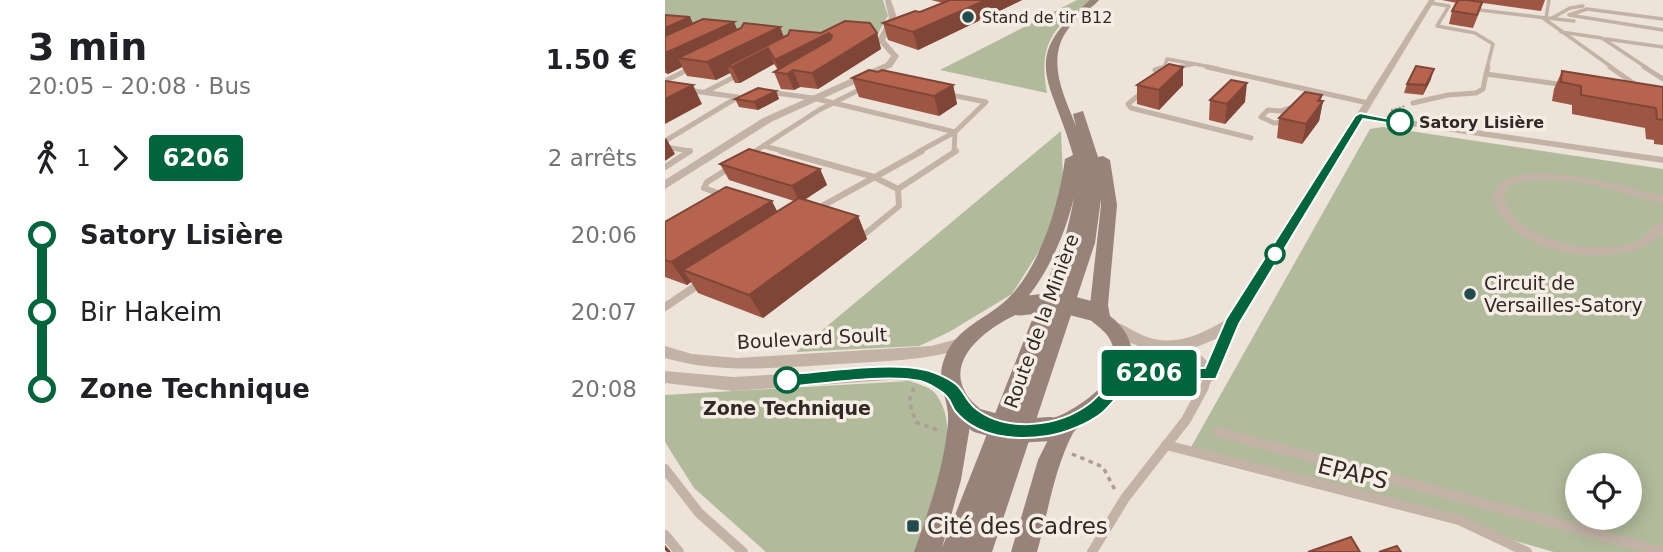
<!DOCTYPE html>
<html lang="fr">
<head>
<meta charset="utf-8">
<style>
	body { margin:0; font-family:"DejaVu Sans",sans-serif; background:#f6f6f6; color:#202124; height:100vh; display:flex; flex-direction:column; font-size:26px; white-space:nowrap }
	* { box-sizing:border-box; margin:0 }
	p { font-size:23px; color:#757577 }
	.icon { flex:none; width:38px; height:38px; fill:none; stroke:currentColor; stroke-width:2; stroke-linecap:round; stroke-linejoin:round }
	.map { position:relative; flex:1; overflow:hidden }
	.sheet { display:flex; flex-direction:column; background:#fff; width:665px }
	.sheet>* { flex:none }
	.badge { padding:0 14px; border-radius:5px; font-size:24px; line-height:46px }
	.fabs { position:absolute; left:900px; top:453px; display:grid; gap:14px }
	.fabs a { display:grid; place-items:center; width:77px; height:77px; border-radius:50%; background:#fff; box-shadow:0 4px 18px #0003; font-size:35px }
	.map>.badge { position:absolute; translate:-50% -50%; box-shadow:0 0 0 4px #fff }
	.legs { display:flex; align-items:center; gap:10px; height:77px; padding:0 28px; font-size:23px }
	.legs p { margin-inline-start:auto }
	.head { display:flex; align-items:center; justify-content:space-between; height:119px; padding:0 28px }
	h1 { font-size:38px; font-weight:700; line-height:52px }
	ul { padding:0 28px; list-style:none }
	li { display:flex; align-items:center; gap:24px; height:77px; font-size:26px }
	li i { display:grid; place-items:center; width:10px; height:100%; margin:0 9px; background:currentColor }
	li i::after { content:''; width:18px; height:18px; margin:-9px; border:5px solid; border-radius:50%; background:#fff }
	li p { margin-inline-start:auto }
	li:first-child i { background:linear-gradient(#0000 50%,currentColor 0) }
	li:last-child i { background:linear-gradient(currentColor 50%,#0000 0) }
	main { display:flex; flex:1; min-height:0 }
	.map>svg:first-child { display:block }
</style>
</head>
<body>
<main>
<section class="sheet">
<div class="head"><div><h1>3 min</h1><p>20:05 – 20:08 · Bus</p></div><b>1.50 €</b></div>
<div class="legs"><svg class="icon" aria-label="walk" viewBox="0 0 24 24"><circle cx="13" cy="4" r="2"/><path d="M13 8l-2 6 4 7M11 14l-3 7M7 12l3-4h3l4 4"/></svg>1<svg class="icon" aria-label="forward" viewBox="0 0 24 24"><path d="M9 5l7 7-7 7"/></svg><b class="badge" style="background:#00643c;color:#fff">6206</b><p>2 arrêts</p></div>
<ul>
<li><i style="color:#00643c"></i><b>Satory Lisière</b><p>20:06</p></li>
<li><i style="color:#00643c"></i><span>Bir Hakeim</span><p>20:07</p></li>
<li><i style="color:#00643c"></i><b>Zone Technique</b><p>20:08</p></li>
</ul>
</section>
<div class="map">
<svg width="998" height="552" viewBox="0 0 998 552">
	<rect width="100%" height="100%" fill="#ede3d9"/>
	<g fill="#b1ba9b" fill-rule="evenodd">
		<path d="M0,0H218L223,16L212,35L184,49L0,28Z"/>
		<path d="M412,0H426C387,26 373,46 382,93L275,70Z"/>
		<path d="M718,127L998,169V552H889L525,449L705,129ZM912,466H964V518H912Z"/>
		<path d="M396,131L398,178L390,209L379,243L347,294L284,332L254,346L131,352Z"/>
		<path d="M245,381C252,384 264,387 269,392C303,431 264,508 250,552H101L29,488L0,442V395Z"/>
	</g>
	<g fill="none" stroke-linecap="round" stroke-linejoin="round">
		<path stroke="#af9d91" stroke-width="2" stroke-dasharray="2 2" stroke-linecap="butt" d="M726,110L740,106"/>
		<g stroke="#af9d91" stroke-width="3.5" stroke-dasharray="4.5 4.5" stroke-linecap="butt">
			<path d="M249,388L244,401L251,422L275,431"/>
			<path d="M407,454L438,467L450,490"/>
		</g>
		<g stroke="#c3b3a7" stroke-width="3.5">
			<path d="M765,3L784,6L772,26L810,33L828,44L822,68"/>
			<path d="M806,9L881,18L884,0"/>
			<path d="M878,18L948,68"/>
			<path d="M882,18L909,21"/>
			<path d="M887,18L905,8L918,6"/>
			<path d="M998,19L922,9L904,15L998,30"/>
			<path d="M896,32L937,38L982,68"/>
			<path d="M941,39L998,47"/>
			<path d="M530,64L551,68"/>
			<path d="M25,68L28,67"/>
			<path d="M499,68L502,59L530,64L510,68"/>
		</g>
		<g stroke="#c3b3a7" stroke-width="5">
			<path d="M542,67L703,103"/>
			<path d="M823,67L821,74L900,85"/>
			<path d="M945,67L971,85"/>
			<path d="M979,67L998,79"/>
			<path d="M510,68L517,67"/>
			<path d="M490,70L500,67"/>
			<path d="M0,81L28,67"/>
			<path d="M479,91L463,104L466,108L586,138"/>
			<path d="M40,92L73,75"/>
			<path d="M103,92L148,98L290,132L289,152"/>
			<path d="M748,103L783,95L811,93L818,89L821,74"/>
			<path d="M603,110L616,111L625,116L622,122L609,123L596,117Z"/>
			<path d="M616,111L630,106"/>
			<path d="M0,141L73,97L21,90"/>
			<path d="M99,146L122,152"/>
			<path d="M0,147L25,151L23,152"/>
			<path d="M89,152L154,110L198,88"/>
			<path d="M253,152L290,132L321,102L281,94"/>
		</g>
		<g stroke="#c3b3a7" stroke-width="6">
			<path d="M116,151L209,177L233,189L234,206L201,233"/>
			<path d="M85,155L92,151"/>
			<path d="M0,167L25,151H23"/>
			<path d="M233,189L291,151"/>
			<path d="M58,195L39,188L42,182L66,167"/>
			<path d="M150,210L257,151"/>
		</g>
		<g stroke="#c3b3a7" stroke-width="8">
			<path d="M0,307L37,282"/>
			<path d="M538,389L545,375"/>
		</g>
		<g stroke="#c3b3a7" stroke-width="10">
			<path d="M553,432L998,552"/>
			<path d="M501,445L794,520L862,552"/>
			<path d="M0,469L34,513L78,552"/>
			<path d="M0,535L14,552"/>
			<path d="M427,552L460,498L521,420L539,387"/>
		</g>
		<g fill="#c3b3a7" fill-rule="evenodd">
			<path d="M220,0H226L232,18L220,40L234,56L227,67L106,122L0,189V180L98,118L221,63L226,56L212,40L224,18Z"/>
			<path d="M764,0H770L701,114L998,157V163L698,119L574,323L551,380L545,381L484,379L466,383L450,392L444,390L442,385C455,362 505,366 528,368L514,352C487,355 463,343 442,330L439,326L442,322L447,321C460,324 470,333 482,337C511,347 537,334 562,319ZM553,338L543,362L529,348Z"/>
			<path d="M877,173C918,175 958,186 998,196V204C948,191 895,170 844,185L839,198C841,203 843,209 846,213C867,243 934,255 968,243C980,239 986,225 998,221V233C965,268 883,259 848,229C837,220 832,210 827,198L835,181L857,174Z"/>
			<path d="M296,338L302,340L304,344L302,348C260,361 218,361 175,364C116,367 58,375 0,358V346L27,354L72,358L266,346Z"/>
			<path d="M224,368L259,369L293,386L295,391L293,396L287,398L256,381L224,380L68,391L0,383V371L68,377Z"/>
		</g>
		<path fill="#978379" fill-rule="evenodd" d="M425,0H434C427,8 416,14 409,22C378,54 397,91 411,126L408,114L418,111L433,157L438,156L445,160L452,205L443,305L445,316C483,345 468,389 434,415C427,421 413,425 408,433C389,469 383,513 372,552H346L373,460L384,438L378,436L375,429C380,418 392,418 402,412C426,399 458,375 447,344C442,329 426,324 418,311L425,305L436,205V199L430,243L327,552H249C264,510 279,468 283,423C285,398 269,383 280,357C290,331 313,322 333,307C373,278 394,205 400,159L408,155C388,81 351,59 425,0ZM409,197C407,209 404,222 401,234L277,548L296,480L305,426L314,430L322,427L325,421C319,409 306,404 300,392C280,355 329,324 357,312L359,307L357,304C383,274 400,235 409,197Z"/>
		<path stroke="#978379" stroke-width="19" d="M354,306L392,302L427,311"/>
		<path stroke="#978379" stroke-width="24" d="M314,421L350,431L386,429"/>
	</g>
	<g fill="#9d5643">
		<path d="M266,0H357L253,50L223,40L218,23L255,12L278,3Z"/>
		<path d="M777,0H880L876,11L818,3L808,28L784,24L787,11L792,3Z"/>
		<path d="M0,15L28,23L69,22L72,30L115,27L119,37L156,33H212L216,49L153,89L135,87L129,90L116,89L109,72L113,70L109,64L75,83H70L65,73L51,80L22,76L17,67L3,74L0,73Z"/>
		<path d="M518,67V85L494,110L472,104V85Z"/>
		<path d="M897,71L998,87V145L989,144V140L981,139L980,128L907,114V105L887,101L889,89Z"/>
		<path d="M187,78L288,85L292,104L274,116L194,97Z"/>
		<path d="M766,79L758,95L739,93L742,84Z"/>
		<path d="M111,91L114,99L93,110L74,107L70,99Z"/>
		<path d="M545,100L580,102L560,124L544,120Z"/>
		<path d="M656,101H658L654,121L637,144L612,138L614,118Z"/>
		<path d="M55,164L155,169L162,185L140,199L193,216L202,239L98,318L33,293L26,282L22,285L0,277V222L113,211L129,201L64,180Z"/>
	</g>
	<g fill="#7f4637">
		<path d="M321,0H357L253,50L248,32Z"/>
		<path d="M25,17L33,34L0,49V28Z"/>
		<path d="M69,22L76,39L13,58L17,67L3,74L0,68V53Z"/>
		<path d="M115,27L121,44L103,48L109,64L75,83L67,67L62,66L65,73L51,80L42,62Z"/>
		<path d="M164,33L170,48L115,73L110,60Z"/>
		<path d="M212,33L216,49L153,89L147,73Z"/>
		<path d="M518,67V85L494,110V90Z"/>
		<path d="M769,69L766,79L758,95L761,85Z"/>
		<path d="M128,70L135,87L129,90L122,74Z"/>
		<path d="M582,83L580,102L560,124L562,104Z"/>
		<path d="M28,85L37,104L0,124V99Z"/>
		<path d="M288,85L292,104L274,116L269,96Z"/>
		<path d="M111,91L114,99L93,110L89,102Z"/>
		<path d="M657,95L655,104L658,101L654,121L637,144L641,124Z"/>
		<path d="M1,138L10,154L0,161V139Z"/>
		<path d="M155,169L162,185L135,203L127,186Z"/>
		<path d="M107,201L118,223L18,270L26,282L22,285L6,262Z"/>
		<path d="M193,216L202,239L98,318L84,295Z"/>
		<path d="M0,545L6,552H2L0,550Z"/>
	</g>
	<g fill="#b6644e" stroke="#7f4637" stroke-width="2">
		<path d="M285,0H321L248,32L218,23L250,11L255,12Z"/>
		<path d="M793,0H801L817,2L812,15L787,11Z"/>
		<path d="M0,15L25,17L0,28Z"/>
		<path d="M38,19L69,22L0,53V36Z"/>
		<path d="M180,21L205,23L212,33L147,73L128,70L122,74L109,72L165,40L167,36L164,33L110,60L103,48L67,67L62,66L123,35L125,30L156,33Z"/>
		<path d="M79,23L115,27L42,62L13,58L76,28Z"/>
		<path d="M504,64L518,67L494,90L472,85Z"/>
		<path d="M751,66L769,69L761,85L742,84Z"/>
		<path d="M204,70L213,72L217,70L288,85L269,96L187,78Z"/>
		<path d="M897,71L998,87V120L992,119L991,108L916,95V86L896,82Z"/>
		<path d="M566,80L582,83L562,104L545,100Z"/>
		<path d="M0,81L28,85L0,99Z"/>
		<path d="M93,88L111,91L89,102L70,99Z"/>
		<path d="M640,92L657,95L653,101H658L641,124L614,118Z"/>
		<path d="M84,149L155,169L127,186L55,164Z"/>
		<path d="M61,187L107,201L6,262L0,260V222Z"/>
		<path d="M134,198L193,216L84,295L18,270Z"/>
		<path d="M686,537L695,552H643Z"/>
		<path d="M732,546L736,552H714Z"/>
	</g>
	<path fill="#00643c" stroke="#fff" stroke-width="2" d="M695,113L740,122L735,125L698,119L574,324L551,379H477C458,384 451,401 437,413C423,424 401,433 383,436C351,441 312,438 290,411C287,407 286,401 282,397C278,391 262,383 255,381C218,374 160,384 122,387L114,380L122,374C161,372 224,361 261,370C270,372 288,380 294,387C300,394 302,401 310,408C341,433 394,427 425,403C436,394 445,382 455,373C483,364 511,368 540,368L561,319L690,116Z"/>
	<g fill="#214b4d" stroke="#f6ede5" stroke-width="2.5">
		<circle cx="303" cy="17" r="7"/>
		<circle cx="805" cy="294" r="7"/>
		<rect x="241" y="519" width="14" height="14" rx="3.5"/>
	</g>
	<g fill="#fff" stroke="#00643c" stroke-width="3.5">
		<circle cx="735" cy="122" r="12"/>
		<circle cx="610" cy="254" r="9"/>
		<circle cx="122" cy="380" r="12"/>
	</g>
	<g text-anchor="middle" stroke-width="7" stroke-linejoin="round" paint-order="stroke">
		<g font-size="16" fill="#312926" stroke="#f6ede5" text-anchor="start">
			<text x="317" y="23">Stand de tir B12</text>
		</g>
		<g font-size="16" font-weight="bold" fill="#312926" stroke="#f6ede5" text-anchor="start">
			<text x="754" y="128">Satory Lisière</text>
		</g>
		<g font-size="19" fill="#312926" stroke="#f6ede5" text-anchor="start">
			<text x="819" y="290">Circuit de<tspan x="819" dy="22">Versailles-Satory</tspan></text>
		</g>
		<g font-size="19" fill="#312926" stroke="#f6ede5">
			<text transform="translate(376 321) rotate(-70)" y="7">Route de la Minière</text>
			<text transform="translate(147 338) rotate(-3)" y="7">Boulevard Soult</text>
		</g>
		<g font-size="19" font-weight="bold" fill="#312926" stroke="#f6ede5">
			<text x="122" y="415">Zone Technique</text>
		</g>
		<g font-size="23" fill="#312926" stroke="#f6ede5">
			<text transform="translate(688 473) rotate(14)" y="8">EPAPS</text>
		</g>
		<g font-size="23" fill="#312926" stroke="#f6ede5" text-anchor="start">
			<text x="262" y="534">Cité des Cadres</text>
		</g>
	</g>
</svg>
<div class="fabs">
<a><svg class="icon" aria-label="locate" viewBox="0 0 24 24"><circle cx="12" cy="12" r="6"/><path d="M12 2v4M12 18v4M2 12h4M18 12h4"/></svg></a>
</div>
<b class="badge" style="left:484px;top:373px;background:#00643c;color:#fff">6206</b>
</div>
</main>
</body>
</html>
